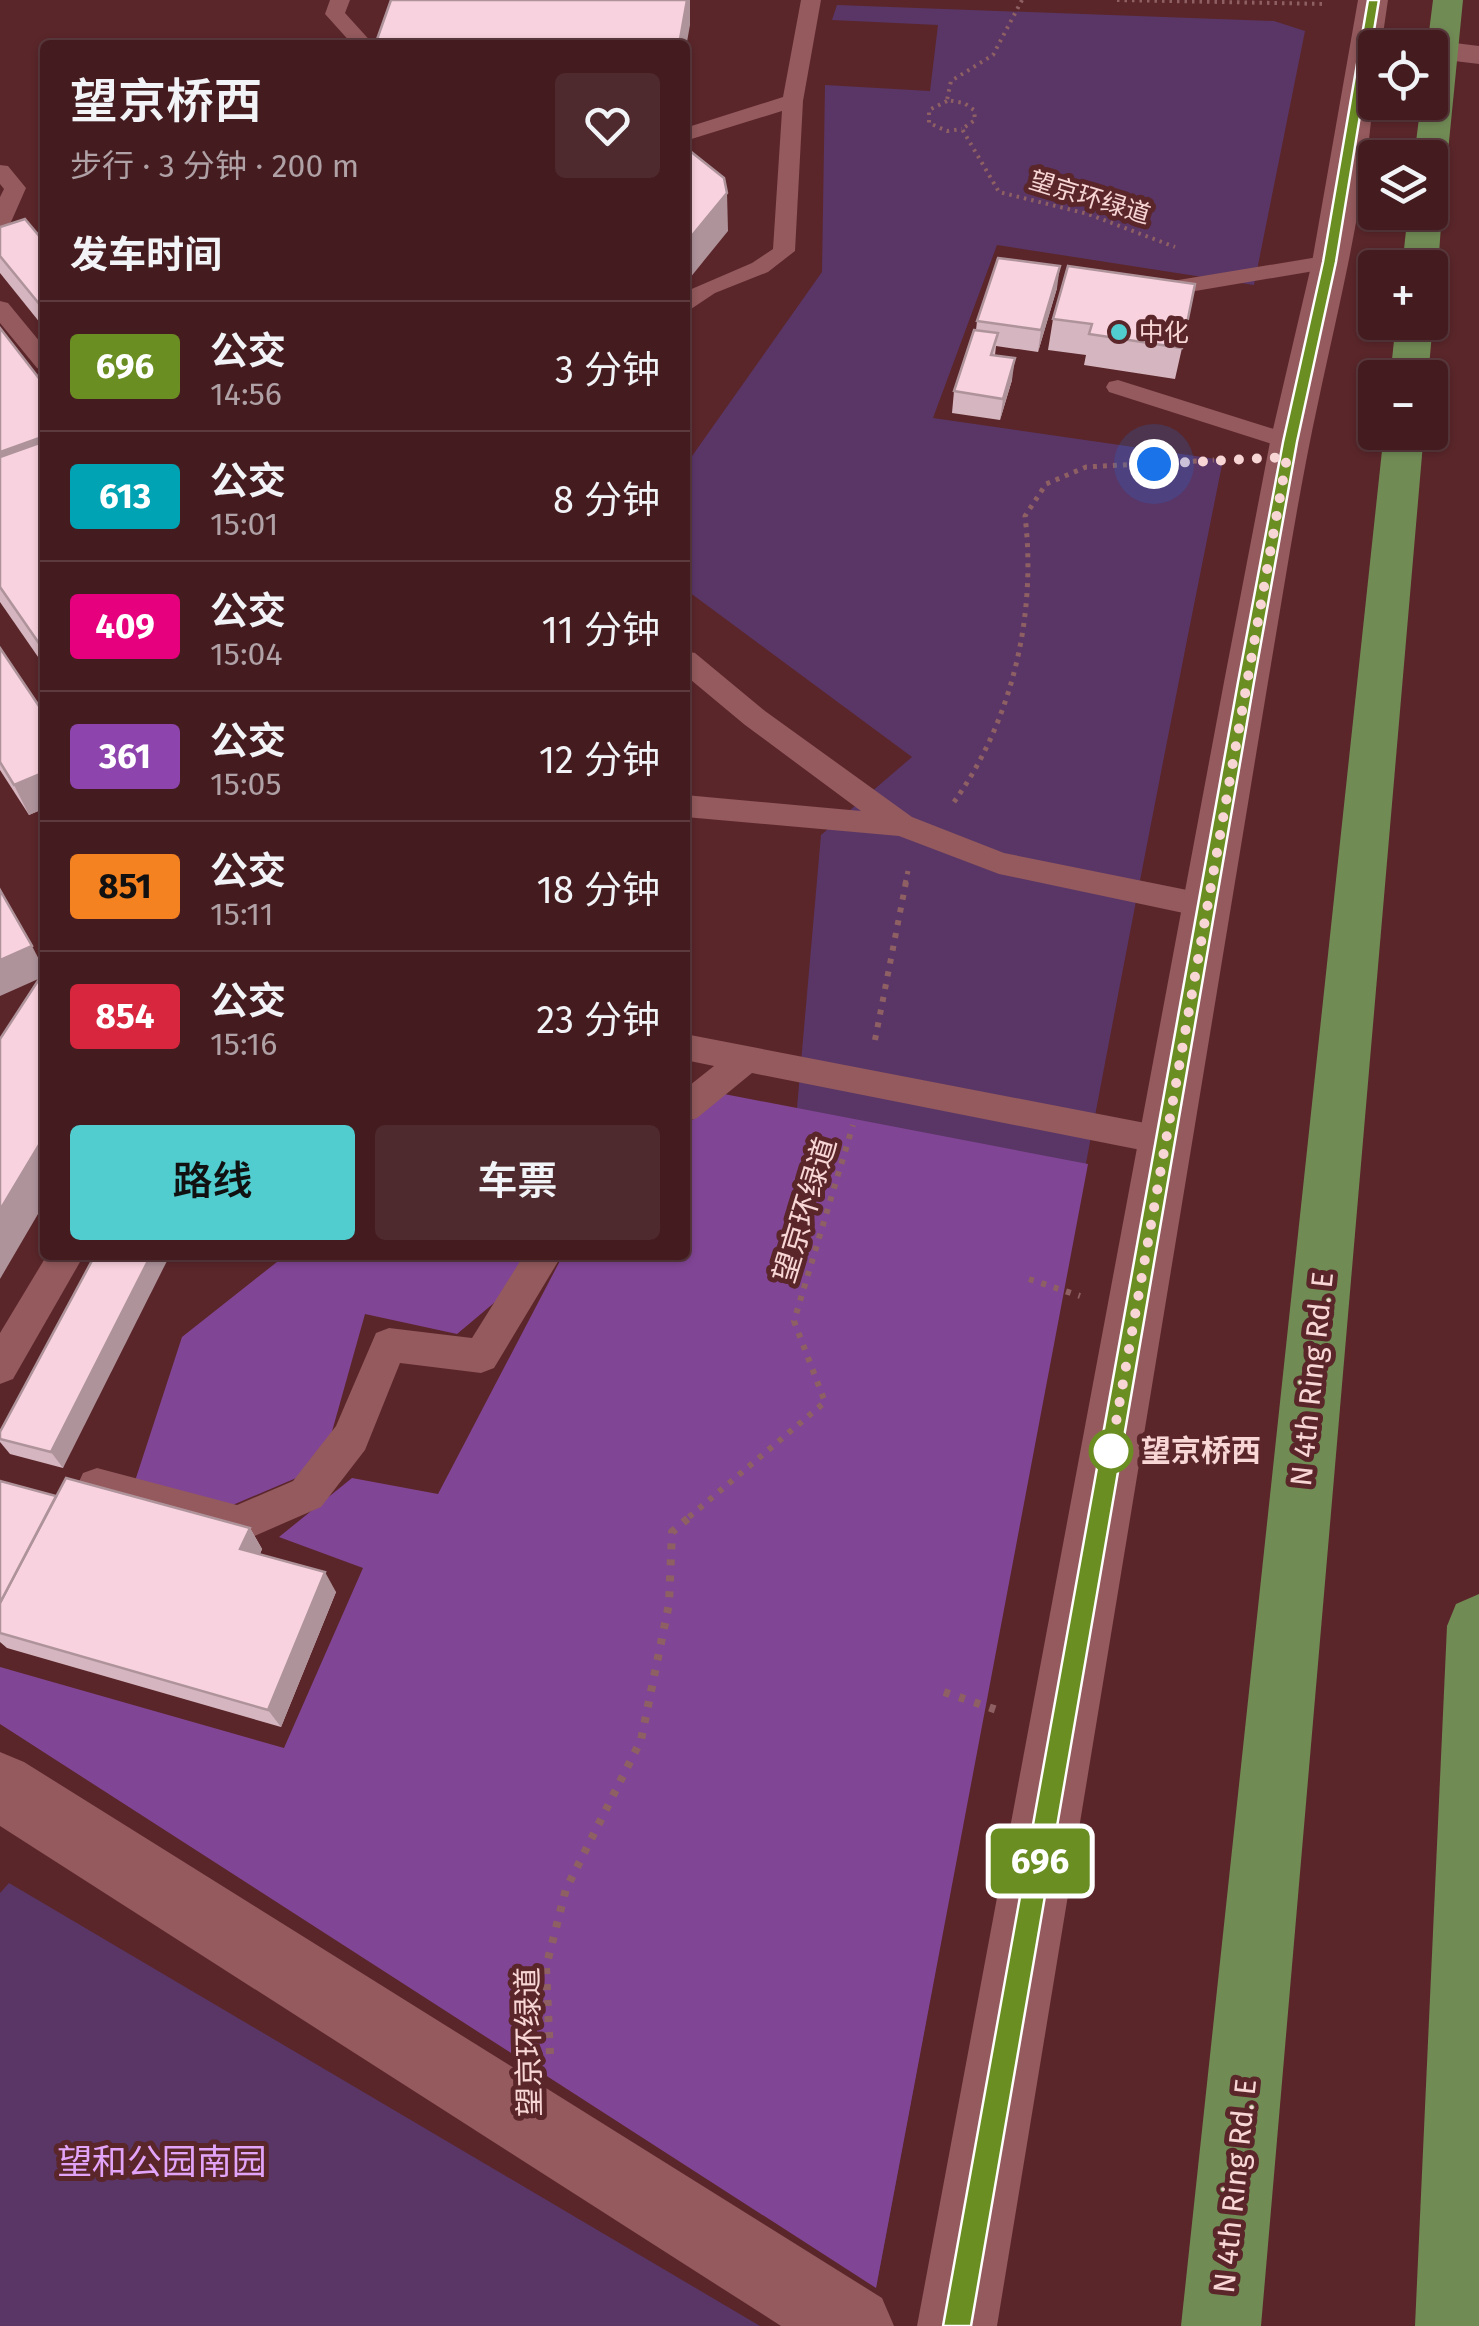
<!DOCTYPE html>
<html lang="zh">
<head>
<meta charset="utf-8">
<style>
	body { margin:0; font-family:"Fira Sans","Noto Sans SC",sans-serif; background:#4e292d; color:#f1f3f6; height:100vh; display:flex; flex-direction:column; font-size:38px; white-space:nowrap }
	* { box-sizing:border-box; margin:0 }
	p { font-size:32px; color:#afa1a5 }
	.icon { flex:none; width:55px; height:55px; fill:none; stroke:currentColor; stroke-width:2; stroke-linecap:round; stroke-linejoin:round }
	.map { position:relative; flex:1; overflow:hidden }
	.panel { position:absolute; left:40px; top:40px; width:650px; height:1220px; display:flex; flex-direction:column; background:#441c20; border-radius:10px; box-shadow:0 2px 8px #0004,0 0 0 2px #5c3a3e }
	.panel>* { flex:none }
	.badge { padding:0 20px; border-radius:8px; font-size:35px; line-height:65px }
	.controls { position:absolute; left:1358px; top:30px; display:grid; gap:20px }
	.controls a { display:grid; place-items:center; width:90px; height:90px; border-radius:10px; background:#441c20; box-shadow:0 2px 8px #0004,0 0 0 2px #5c3a3e; font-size:50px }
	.you { position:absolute; width:50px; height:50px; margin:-25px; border:8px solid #fff; border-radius:50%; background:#1a73e8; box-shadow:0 0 0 15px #1a73e833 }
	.map>.badge { position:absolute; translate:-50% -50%; box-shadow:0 0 0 5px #fff }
	h2 { padding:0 30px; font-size:38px; line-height:90px }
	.round { display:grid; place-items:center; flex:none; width:105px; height:105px; border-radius:10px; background:#4e292d }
	.summary { display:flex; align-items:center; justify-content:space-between; height:170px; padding:0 30px }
	h1 { font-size:48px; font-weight:600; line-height:75px }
	.action { display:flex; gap:20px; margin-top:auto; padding:20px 30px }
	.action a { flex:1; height:115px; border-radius:10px; background:#52cdcf; color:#111; font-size:40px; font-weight:600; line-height:115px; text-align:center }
	.action a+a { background:#4e292d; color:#f1f3f6 }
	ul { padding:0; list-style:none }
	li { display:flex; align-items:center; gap:30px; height:130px; padding:0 30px; border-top:2px solid #5c3a3e }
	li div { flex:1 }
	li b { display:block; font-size:38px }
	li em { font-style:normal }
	li .badge { min-width:110px; font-weight:700; text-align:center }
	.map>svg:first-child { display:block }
</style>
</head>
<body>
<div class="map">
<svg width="1479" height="2326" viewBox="0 0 1479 2326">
	<rect width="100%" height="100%" fill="#5a262a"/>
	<g fill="#5a3666">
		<path d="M837,5L1274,21L1305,31L1254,285L997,245L933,418L1223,460C1100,1068 991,1678 876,2288L797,1108L821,835L912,757L685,589V466L822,272L825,85L930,91L938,25L832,20Z"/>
		<path d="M9,1883L760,2326H0V1893Z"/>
	</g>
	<g fill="#814595">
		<path d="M724,1094L1088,1164L876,2288L0,1724V1667L284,1748L363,1568L279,1537L352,1478L438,1494L563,1255H685V1126Z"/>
		<path d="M276,1255H531L513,1287L457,1334L365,1314L322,1467L228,1507L135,1481L182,1337L282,1258Z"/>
	</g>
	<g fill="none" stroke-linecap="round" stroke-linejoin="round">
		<g stroke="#8e6063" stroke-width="4" stroke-dasharray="2.5 5" stroke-linecap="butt">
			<path d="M1022,0L993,55L951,81L947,100L964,103L974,110L975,120L962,129L999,192L1088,214L1175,247"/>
			<path d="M1117,0L1326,4"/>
			<path d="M947,101L929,110V123L947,131L962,129"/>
		</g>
		<g stroke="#8e6063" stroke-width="5" stroke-dasharray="4 6" stroke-linecap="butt">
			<path d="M954,802C1012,721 1037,615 1025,516L1046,484L1086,467L1214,460"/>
			<path d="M905,884L908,871"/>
		</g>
		<g stroke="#8e6063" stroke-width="6" stroke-dasharray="5 8" stroke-linecap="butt">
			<path d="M875,1040L906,882"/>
			<path d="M1029,1279L1080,1296"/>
			<path d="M689,1517L825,1402L794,1321L853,1125"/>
		</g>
		<g stroke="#8e6063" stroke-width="8" stroke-dasharray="6 10" stroke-linecap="butt">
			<path d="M944,1692L1000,1711"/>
			<path d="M550,2054L546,1967L566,1889L641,1740L669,1604L672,1532L692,1515"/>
		</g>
		<g fill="#945a5d" fill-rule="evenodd">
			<path d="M330,0H350L345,13L374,45H353L325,14Z"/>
			<path d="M801,0H821L803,101L795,251L768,272L715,293L685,313L687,291L752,263L773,249L782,111L685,141V128L783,97Z"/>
			<path d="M0,165L8,166L26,188L11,222L0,229V197L4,189L0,184Z"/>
			<path d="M1330,255L1341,262L1338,267L1148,299L1136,292L1148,285Z"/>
			<path d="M0,301L8,303L45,348V370L37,368L0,323Z"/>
			<path d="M1118,380L1299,437L1303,442L1290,450L1281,447L1109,392L1106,387L1109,382Z"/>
			<path d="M685,651L695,653L765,711L912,817L1004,853L1207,894L1218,898L1223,906L1218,914L1207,918L999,874L899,836L685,817V795L861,811L745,725L685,675Z"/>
			<path d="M685,1034L1166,1127L1178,1131L1183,1141L1178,1151L1166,1155L752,1073L697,1118L685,1122V1089L714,1066L685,1060Z"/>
			<path d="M47,1255H84L13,1379L0,1384V1333Z"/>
			<path d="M524,1255H562L494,1368L481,1373L400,1363L365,1450L321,1507L252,1537L238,1543L83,1499L77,1486L83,1473L97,1468L237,1505L293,1481L336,1426L376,1333L389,1328L472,1338Z"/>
		</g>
		<path fill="#945a5d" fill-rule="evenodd" d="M0,1752L24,1762L882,2298L894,2326H781L0,1826Z"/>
		<path fill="#945a5d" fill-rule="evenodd" d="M1358,0H1388L1383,34L1479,46V64L1430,58V48H1375C1375,162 1342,290 1318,403C1298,495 1284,589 1268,682L997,2326H917L1224,682L1270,442L1312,262Z"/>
		<g fill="#718b55" fill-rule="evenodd">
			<path d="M1433,0H1463L1447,162L1442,169L1430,172V158H1414L1421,102H1430L1427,48Z"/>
			<path d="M1430,203L1442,212L1438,268L1430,276V268H1402L1408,212H1430Z"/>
			<path d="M1430,317L1433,322L1428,378H1390L1396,322H1430Z"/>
			<path d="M1384,432H1424L1261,2326H1181Z"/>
			<path d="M1479,1594V2326H1415L1447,1626L1456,1604Z"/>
		</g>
	</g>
	<g fill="#d5b5bf">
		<path d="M0,227L45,243V329L0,273Z"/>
		<path d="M1068,266L1182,348L1175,379L1084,365L1086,355L1048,350L1053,319Z"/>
		<path d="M1057,288L1038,352L996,346L995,355L1012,380L1000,420L952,413L954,391L976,330L977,321Z"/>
		<path d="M0,328L45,386V667L0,602Z"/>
		<path d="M0,648L45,715V808L29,815L0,770Z"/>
		<path d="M95,1255L63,1468L10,1454L0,1442V1432Z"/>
		<path d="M0,1481L56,1496L250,1528L262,1549L260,1554L336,1592L281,1727L7,1648L0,1642Z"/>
	</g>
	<g fill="#ae939b">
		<path d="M687,0H690V25L685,53V45H679Z"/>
		<path d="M727,193L728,231L685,284V244Z"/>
		<path d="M1060,266L1057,288L1038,352L1041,330Z"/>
		<path d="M1015,358L1012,380L1000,420L1003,399Z"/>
		<path d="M45,436V480L0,496V452Z"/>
		<path d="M45,772V808L29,815L14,785Z"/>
		<path d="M32,946L45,971V976L0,996V960Z"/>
		<path d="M45,1135V1202L0,1279V1210Z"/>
		<path d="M151,1255H170L63,1468L51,1452Z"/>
		<path d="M250,1528L262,1549L253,1569L240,1549Z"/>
		<path d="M325,1572L336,1592L281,1727L268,1710Z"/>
	</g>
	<g fill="#f8d2de" stroke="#ae939b" stroke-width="2.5">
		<path d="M391,0H687L679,45H375Z"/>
		<path d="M685,147L724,178L727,193L685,244Z"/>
		<path d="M25,219L45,243V311L0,256V227Z"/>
		<path d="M998,258L1060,266L1041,330L977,321Z"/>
		<path d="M1068,266L1195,284L1182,348L1089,334L1092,324L1053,319Z"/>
		<path d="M0,328L45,386V436L0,452Z"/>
		<path d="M974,330L998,333L991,355L1015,358L1003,399L954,391Z"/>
		<path d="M45,441V652L0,587V457Z"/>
		<path d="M0,648L45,715V772L14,785L0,762Z"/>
		<path d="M0,890L32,946L0,960Z"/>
		<path d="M45,970V1135L0,1210V1039Z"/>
		<path d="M95,1255H151L51,1452L0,1439V1432Z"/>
		<path d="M66,1478L250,1528L240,1549L325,1572L268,1710L0,1633V1603Z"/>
		<path d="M0,1481L56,1496L0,1603Z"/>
	</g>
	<path fill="#6b8e23" stroke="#fff" stroke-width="2.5" d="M1368,0H1379L1336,262L1297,442L1254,682L971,2326H943L1238,682L1283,442L1323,262Z"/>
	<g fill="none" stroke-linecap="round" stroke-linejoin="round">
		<path stroke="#f8d6d6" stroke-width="10" stroke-dasharray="0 18" d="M1111,1451L1109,1462L1287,457L1154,464"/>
	</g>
	<circle fill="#52cdcf" stroke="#5a262a" stroke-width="4" cx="1119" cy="332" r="10"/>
	<circle fill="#fff" stroke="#6b8e23" stroke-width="5" cx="1111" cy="1451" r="20"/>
	<g text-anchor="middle" stroke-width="10" stroke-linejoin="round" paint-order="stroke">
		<g font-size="25" fill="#f8d6d6" stroke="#5a262a">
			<text transform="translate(1090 197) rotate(17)" y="9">望京环绿道</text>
		</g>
		<g font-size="25" fill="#f8d6d6" stroke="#5a262a" text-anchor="start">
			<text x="1139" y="341">中化</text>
		</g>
		<g font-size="30" fill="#f8d6d6" stroke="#5a262a">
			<text transform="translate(805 1210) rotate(-73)" y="10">望京环绿道</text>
			<text transform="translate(1312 1379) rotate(-84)" y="10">N 4th Ring Rd. E</text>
			<text transform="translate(529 2042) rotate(-91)" y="10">望京环绿道</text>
			<text transform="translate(1235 2186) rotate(-84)" y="10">N 4th Ring Rd. E</text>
		</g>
		<g font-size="30" font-weight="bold" fill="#f8d6d6" stroke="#5a262a" text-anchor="start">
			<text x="1141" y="1461">望京桥西</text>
		</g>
		<g font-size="35" fill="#e2a4f9" stroke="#5a262a">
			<text x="162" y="2174">望和公园南园</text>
		</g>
	</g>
</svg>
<div class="controls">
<a><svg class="icon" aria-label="locate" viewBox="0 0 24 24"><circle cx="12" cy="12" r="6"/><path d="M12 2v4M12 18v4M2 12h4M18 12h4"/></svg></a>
<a><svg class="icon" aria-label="layers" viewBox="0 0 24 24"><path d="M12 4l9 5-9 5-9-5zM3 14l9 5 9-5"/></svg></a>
<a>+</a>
<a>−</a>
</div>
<div class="you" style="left:1154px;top:464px"></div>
<b class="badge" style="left:1040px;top:1861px;background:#6b8e23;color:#fff">696</b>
<section class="panel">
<div class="summary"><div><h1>望京桥西</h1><p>步行 · 3 分钟 · 200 m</p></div><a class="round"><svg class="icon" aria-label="heart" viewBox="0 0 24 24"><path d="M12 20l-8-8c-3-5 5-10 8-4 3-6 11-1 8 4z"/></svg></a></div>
<h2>发车时间</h2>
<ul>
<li><span class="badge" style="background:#6b8e23;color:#fff">696</span><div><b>公交</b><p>14:56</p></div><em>3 分钟</em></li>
<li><span class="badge" style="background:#00a3b4;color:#fff">613</span><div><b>公交</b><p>15:01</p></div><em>8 分钟</em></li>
<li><span class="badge" style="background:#e6007e;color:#fff">409</span><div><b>公交</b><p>15:04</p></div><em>11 分钟</em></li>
<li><span class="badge" style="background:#8e44ad;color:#fff">361</span><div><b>公交</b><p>15:05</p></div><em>12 分钟</em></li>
<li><span class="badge" style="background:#f58220;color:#111">851</span><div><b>公交</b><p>15:11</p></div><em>18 分钟</em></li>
<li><span class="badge" style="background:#d7263d;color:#fff">854</span><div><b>公交</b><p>15:16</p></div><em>23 分钟</em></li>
</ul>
<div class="action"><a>路线</a><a>车票</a></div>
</section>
</div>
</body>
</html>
